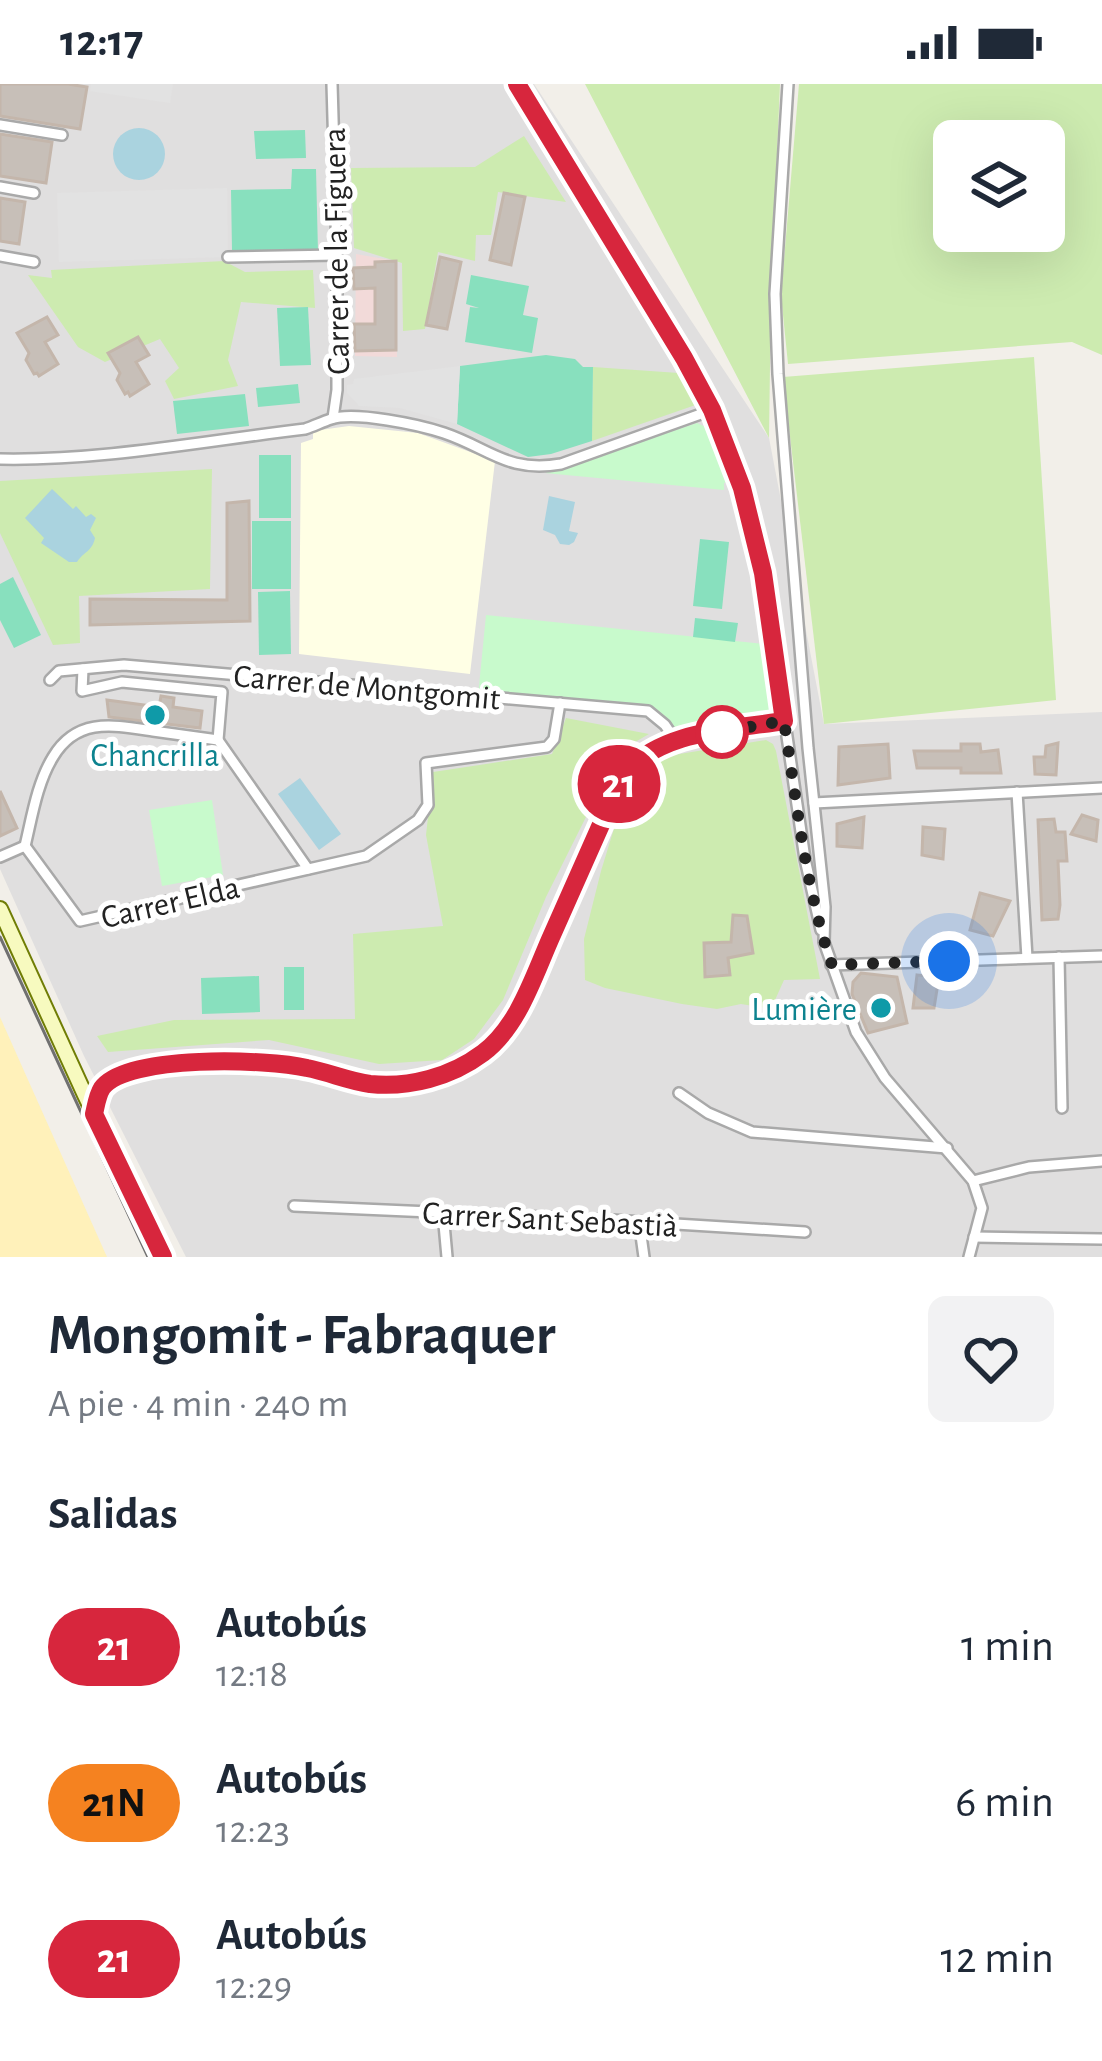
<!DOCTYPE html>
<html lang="es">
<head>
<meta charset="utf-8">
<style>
	body { margin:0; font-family:"Alegreya Sans",sans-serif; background:#f2f2f3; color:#1f2937; height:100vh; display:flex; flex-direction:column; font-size:45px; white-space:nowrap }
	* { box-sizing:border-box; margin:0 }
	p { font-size:39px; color:#747a83 }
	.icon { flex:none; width:66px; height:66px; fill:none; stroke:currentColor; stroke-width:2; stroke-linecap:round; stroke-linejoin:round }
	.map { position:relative; height:1173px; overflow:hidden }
	.details { display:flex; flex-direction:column; background:#fff; flex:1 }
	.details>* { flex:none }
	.badge { padding:0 24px; border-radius:39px; font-size:42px; line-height:78px }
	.buttons { position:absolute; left:933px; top:36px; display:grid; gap:24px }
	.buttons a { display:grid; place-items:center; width:132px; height:132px; border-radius:18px; background:#fff; box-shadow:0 12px 48px #0002; font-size:60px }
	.you { position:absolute; width:60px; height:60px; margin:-30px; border:9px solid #fff; border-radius:50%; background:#1a73e8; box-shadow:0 0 0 18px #1a73e833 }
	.map>.badge { position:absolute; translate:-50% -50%; box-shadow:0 0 0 6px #fff }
	h2 { padding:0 48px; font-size:45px; line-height:108px }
	.round { display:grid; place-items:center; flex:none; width:126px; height:126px; border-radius:18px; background:#f2f2f3 }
	.head { display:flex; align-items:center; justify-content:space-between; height:204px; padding:0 48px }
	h1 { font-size:57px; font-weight:700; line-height:90px }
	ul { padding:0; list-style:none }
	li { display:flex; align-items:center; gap:36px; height:156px; padding:0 48px }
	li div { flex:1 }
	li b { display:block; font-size:45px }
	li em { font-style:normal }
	li .badge { min-width:132px; font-weight:700; text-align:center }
	.status { display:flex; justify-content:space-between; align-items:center; height:84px; padding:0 60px; background:#fff; direction:ltr }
	.status svg { height:33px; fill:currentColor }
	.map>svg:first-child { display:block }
</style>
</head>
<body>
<div class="status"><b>12:17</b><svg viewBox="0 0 49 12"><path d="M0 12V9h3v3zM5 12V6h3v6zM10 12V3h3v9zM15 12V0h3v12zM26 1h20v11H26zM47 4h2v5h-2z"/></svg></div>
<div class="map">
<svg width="1102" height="1173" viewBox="0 0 1102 1173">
	<rect width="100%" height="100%" fill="#f2efe9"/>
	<path fill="#e0dfdf" d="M0,0H534L769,354L824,640L1102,628V1173H186L84,972L0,785Z"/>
	<path fill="#f2dad9" d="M356,170L396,177L397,273L355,272Z"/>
	<path fill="#ffffe5" d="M349,342L418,349L495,377L470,590L299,570L301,359L313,355V347Z"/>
	<g fill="#cdebb0" fill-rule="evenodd">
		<path d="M585,0H780L771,210L769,354Z"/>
		<path d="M799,0H1102V271L1072,258L788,280L781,211ZM954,57H1044V147H954Z"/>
		<path d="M524,52L566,118L498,108L491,151H476L475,177L438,168L425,245L403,247L402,179L354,164L351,84L475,83Z"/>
		<path d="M224,177L245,188L313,186L315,224L241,218L228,276L238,302L174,315L165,297L179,284L160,255L105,278L78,263L28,191L52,194L51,186Z"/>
		<path d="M1034,273L1056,616L824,640L783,293Z"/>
		<path d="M593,283L693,290L707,317L592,357Z"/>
		<path d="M212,385L210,505L79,512L80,559L53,561L0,449V397Z"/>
		<path d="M566,634L649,650L623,665L596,713L546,813L503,916L474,955L442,976L379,980L269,956L108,968L97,952L174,936L355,935L353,850L443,842L426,751L433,688L552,670Z"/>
		<path d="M766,656L773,660L776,667L820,895L784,896L771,925L741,920L717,925L682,920L605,904L585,896L584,855L601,787L616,738L639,692L661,673Z"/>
	</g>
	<path fill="#fff1ba" d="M0,933L107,1173H0Z"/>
	<g fill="#c8facc">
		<path d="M697,339L710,345L733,396L724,399V406L545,389Z"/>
		<path d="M486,531L774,561L785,637L675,656L648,627L478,612Z"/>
		<path d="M212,716L223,791L162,802L149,726Z"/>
	</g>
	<g fill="#88e0be">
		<path d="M305,46L306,74L256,75L254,47Z"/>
		<path d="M292,85H316L318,168L232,167L231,106L291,105Z"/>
		<path d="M471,191L529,202L523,231L538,234L532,269L465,258L470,223L479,224L466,220Z"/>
		<path d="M308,223L311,281L280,282L277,224Z"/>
		<path d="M546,271L575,275L583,283H593L592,357L551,370L528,373L457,340L460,282Z"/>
		<path d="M298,300L300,319L258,323L256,304Z"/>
		<path d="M245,310L249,342L177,350L173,317Z"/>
		<rect x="259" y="371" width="32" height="63"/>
		<rect x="252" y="437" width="39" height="68"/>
		<path d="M700,455L729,458L722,525L693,522Z"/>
		<path d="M13,493L41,551L14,564L0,536V500Z"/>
		<path d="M290,507L291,570L259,571L258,508Z"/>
		<path d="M695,534L738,539L735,558L693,553Z"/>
		<rect x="284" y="883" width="20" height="43"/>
		<path d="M259,892L260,928L202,930L201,894Z"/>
	</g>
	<g fill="#e2e2e2">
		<path d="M91,0H173L170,19L90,7Z"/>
		<path d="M227,104L228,173L59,178L57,109Z"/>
		<path d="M460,282L457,340L400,324L359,322L347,309V301L353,300L354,295Z"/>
	</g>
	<g fill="#aad3df">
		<circle cx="139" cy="70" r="26"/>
		<path d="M52,405L73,425L76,422L86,433L91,430L96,434L90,446L95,454C92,468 84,467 77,478H69L41,459L44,454L25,434Z"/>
		<path d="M549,412L575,418L569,447L578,449L574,458L569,461L560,460L555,451L543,446Z"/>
		<path d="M133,662L145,664L151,671L161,675L158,685L148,683L139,685L131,677H118L112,672L115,666Z"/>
		<path d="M300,694L341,750L319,766L278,710Z"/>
	</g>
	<g fill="#c7bfb8" stroke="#c4b6ab" stroke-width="3">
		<path d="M0,0H68L87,3L80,45L0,32Z"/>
		<path d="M0,50L52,58L46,99L0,92Z"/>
		<path d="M504,109L525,113L511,181L490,176Z"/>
		<path d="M0,114L25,118L19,160L0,157Z"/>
		<path d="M440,173L461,178L447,245L426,241Z"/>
		<path d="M396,177V266L355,267L354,240H375V204L354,205L353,184L375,183V178Z"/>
		<path d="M47,233L58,251L45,258L58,280L39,292L37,289L34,290L26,276L29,269L17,249Z"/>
		<path d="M138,253L149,271L136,278L149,300L130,312L128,308L125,310L117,296L120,289L108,269Z"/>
		<path d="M249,417L250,537L90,541V515L227,516V419Z"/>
		<path d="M161,612L174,614L173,623L202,627L200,644L109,633L107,616L159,623Z"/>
		<path d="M1058,659L1056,691L1035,690L1034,673H1045L1046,662Z"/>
		<path d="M888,660L890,694L838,701L839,663Z"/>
		<path d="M961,660H980L981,668L998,666L1001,689H961V684H917L914,667H961Z"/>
		<path d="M0,707L17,744L0,752Z"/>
		<path d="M1082,731L1098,736L1096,757L1071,750Z"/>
		<path d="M864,733L862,764L837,762V740Z"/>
		<path d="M1054,735L1056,748H1065L1067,777H1058L1060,821L1058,835L1042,836L1038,736Z"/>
		<path d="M923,743L945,745L943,775L922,771Z"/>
		<path d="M980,809L1010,817L993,852L970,846Z"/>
		<path d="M733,831L747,832L753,869L728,874L730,891L705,893L704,859L731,858Z"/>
		<path d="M861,889L897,893L907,939L868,949L852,910L853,898Z"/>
		<path d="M917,891L939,893L934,924H913Z"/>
	</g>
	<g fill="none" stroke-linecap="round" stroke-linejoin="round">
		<defs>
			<g id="street">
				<path d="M332,0L337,171V306L333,334"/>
				<path d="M517,0L684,274L712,326L741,404L763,489L805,775L821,846"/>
				<path d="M788,0L775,210L778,290L808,664L825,823L824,858L856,948L885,994L973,1097L982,1124L969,1173"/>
				<path d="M0,41L62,51"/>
				<path d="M0,103L34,109"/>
				<path d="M0,172L34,178"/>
				<path d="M228,173L337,171"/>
				<path d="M0,375C101,377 204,357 305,345C314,342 322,338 331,335C355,327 420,341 444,349C491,365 507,389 561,380L712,326"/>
				<path d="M83,585L82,607L122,598L222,608L218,656"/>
				<path d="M50,596L59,587L124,581L648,627L665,641L675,656"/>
				<path d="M1017,708L1027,874"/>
				<path d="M814,719L1102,704"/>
				<path d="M25,762C32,733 37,699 53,673C77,633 113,641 153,647C174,650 196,653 218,656L308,785"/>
				<path d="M0,773L25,762L80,837L366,772L418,736L428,721L426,679L547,663L554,655L560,619"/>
				<path d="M1059,873L1062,1024"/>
				<path d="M831,881L1102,872"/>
				<path d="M679,1009L708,1029L752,1048L947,1064"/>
				<path d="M95,1031C96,1022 97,1012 102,1004C127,969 268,975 307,984C328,988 349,998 370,1000C409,1004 452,993 483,969C523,939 539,878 559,834C580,786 602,739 623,691C660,646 730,646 785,637"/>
				<path d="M973,1097L1029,1083L1102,1077"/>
				<path d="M294,1122L612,1136L805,1148"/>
				<path d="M443,1129L447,1173"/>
				<path d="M639,1137L644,1173"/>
				<path d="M974,1153L1102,1155"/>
			</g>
			<path id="secondary" d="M0,825L85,1011L163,1173"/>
		</defs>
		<use href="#street" stroke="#a9a9a9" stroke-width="14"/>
		<use href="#secondary" stroke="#707d05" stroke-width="18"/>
		<use href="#street" stroke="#fff" stroke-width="9"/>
		<use href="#secondary" stroke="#f7fabf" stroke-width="14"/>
		<path stroke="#707070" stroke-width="3" d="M0,853L148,1173"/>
	</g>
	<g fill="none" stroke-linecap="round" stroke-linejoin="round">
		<defs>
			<path id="line" d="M163,1173L94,1030C96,1022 97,1012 102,1004C127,970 268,975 307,984C328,988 349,997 370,1000C409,1004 451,993 483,969C519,942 534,891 552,851C575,798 599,745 623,691C661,646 729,646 784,637L763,489L742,404L712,326L684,274L517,0"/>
		</defs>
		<use href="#line" stroke="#fff" stroke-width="27"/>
		<use href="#line" stroke="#d7263d" stroke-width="18"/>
		<path stroke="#222" stroke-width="12" stroke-dasharray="0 21.6" d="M722,648L715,649L784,637C797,719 805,803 832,881L949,877"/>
	</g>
	<g fill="#0f9aa8" stroke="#fff" stroke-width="4.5">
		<circle cx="155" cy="631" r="12"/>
		<circle cx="881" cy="924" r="12"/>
	</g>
	<circle fill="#fff" stroke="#d7263d" stroke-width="6" cx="722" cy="648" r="24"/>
	<g text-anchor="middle" stroke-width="10" stroke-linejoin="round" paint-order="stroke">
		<g font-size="33" fill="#222" stroke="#fff">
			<text transform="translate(335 167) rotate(-91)" y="12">Carrer de la Figuera</text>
			<text transform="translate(367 602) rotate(5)" y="12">Carrer de Montgomit</text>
			<text transform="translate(170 817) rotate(-13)" y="12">Carrer Elda</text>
			<text transform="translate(550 1134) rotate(3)" y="12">Carrer Sant Sebastià</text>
		</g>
		<g font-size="33" fill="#0d838f" stroke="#fff">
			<text x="155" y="682">Chancrilla</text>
			<text x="857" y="936" text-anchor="end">Lumière</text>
		</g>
	</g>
</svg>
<div class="buttons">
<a><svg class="icon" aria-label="layers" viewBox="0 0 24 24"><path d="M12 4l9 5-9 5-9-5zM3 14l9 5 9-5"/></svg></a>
</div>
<div class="you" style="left:949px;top:877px"></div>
<b class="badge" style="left:619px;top:700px;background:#d7263d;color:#fff">21</b>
</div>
<section class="details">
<div class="head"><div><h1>Mongomit - Fabraquer</h1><p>A pie · 4 min · 240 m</p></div><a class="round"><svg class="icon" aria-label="heart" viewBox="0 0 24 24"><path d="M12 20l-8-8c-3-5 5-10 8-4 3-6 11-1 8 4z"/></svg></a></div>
<h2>Salidas</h2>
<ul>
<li><span class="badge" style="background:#d7263d;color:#fff">21</span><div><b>Autobús</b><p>12:18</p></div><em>1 min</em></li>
<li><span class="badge" style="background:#f58220;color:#111">21N</span><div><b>Autobús</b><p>12:23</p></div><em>6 min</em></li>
<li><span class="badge" style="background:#d7263d;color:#fff">21</span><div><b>Autobús</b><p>12:29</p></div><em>12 min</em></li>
</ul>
</section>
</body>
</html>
